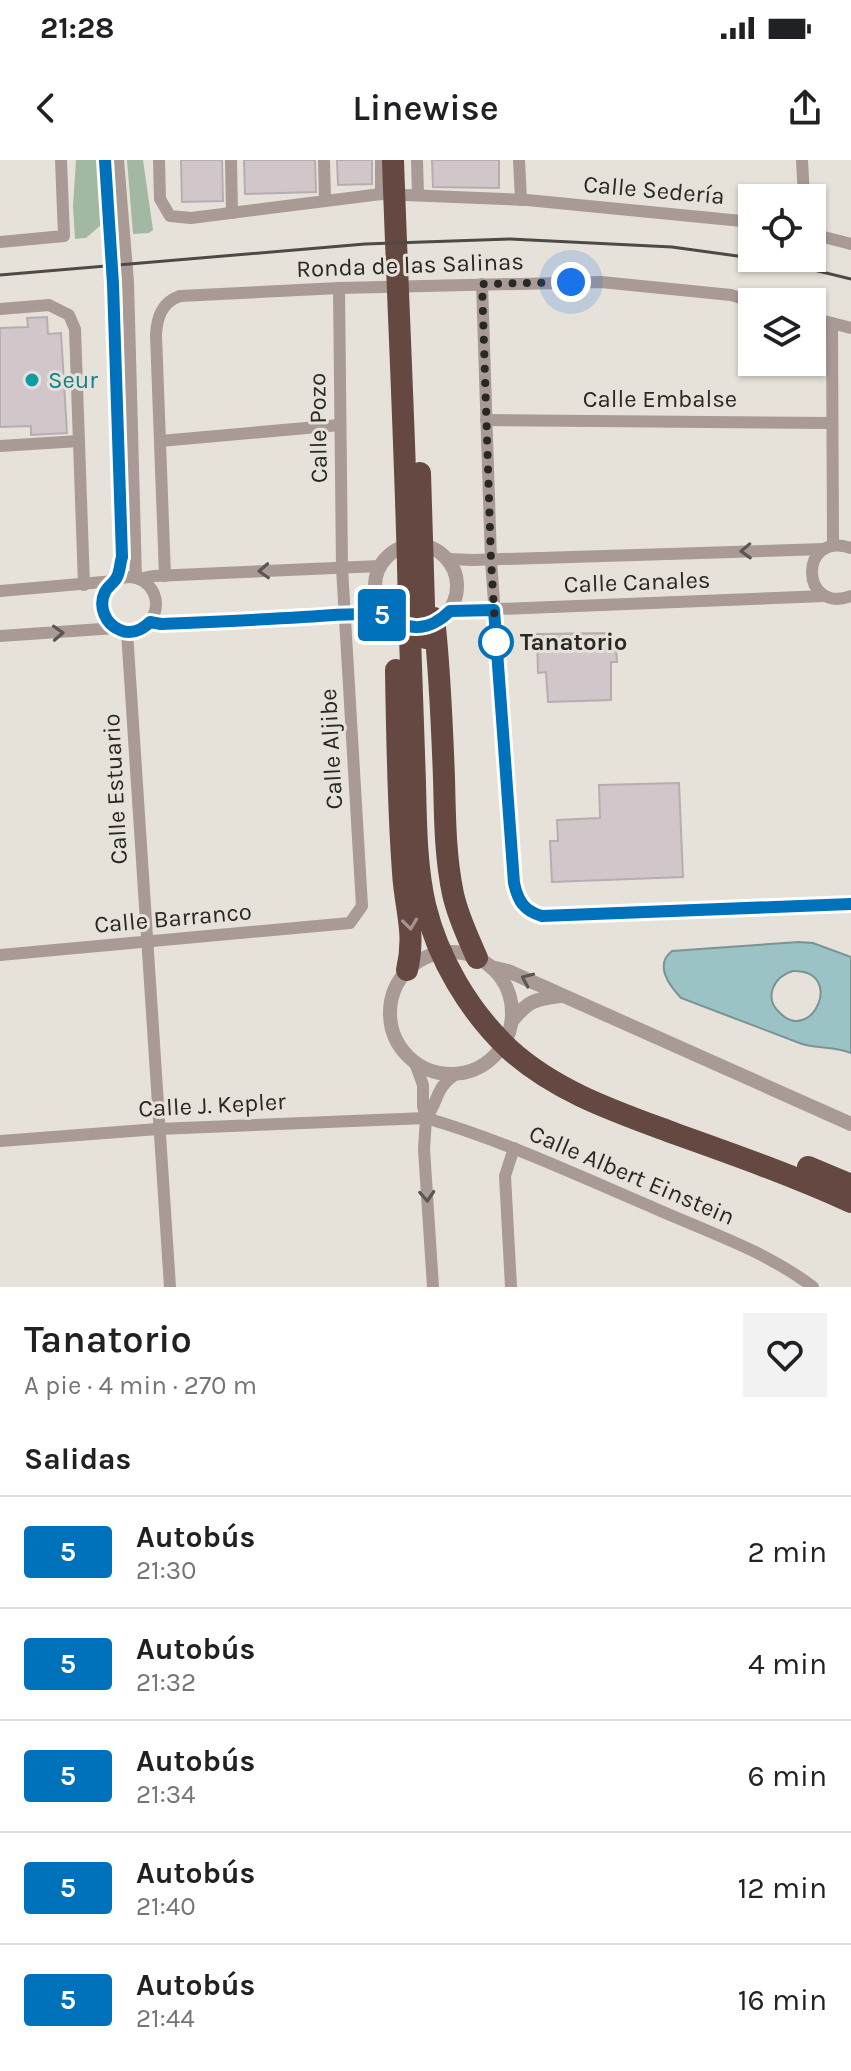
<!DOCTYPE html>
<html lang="es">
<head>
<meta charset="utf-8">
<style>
	body { margin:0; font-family:Karla,sans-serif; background:#f2f2f2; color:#202124; height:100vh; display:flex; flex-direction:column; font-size:30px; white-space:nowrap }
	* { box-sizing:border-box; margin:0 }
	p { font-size:26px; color:#757577 }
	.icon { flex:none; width:44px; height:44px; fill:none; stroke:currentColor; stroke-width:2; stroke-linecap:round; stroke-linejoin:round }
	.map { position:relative; height:1127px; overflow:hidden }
	.drawer { display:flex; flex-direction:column; background:#fff; flex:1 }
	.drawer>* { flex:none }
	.badge { padding:0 16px; border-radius:6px; font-size:28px; line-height:52px }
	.fabs { position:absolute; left:738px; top:24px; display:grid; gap:16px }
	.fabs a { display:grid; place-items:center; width:88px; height:88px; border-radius:0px; background:#fff; box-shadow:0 2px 6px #0004; font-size:40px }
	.you { position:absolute; width:40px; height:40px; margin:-20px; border:6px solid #fff; border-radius:50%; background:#1a73e8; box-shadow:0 0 0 12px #1a73e833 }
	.map>.badge { position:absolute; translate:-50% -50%; box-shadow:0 0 0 4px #fff }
	h2 { padding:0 24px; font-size:30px; line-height:72px }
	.round { display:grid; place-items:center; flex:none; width:84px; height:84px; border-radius:0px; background:#f2f2f2 }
	.headline { display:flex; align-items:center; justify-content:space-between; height:136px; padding:0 24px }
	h1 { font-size:38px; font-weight:600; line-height:60px }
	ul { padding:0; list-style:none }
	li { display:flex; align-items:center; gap:24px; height:112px; padding:0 24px; border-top:2px solid #e0e0e0 }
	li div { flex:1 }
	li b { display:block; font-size:30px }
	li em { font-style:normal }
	li .badge { min-width:88px; font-weight:700; text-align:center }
	.status { display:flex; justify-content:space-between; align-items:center; height:56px; padding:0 40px; background:#fff; direction:ltr }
	.status svg { height:22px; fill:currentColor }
	header { display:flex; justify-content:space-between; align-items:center; height:104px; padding:0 24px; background:#fff; font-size:36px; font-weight:600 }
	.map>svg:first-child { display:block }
</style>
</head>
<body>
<div class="status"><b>21:28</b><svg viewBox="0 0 49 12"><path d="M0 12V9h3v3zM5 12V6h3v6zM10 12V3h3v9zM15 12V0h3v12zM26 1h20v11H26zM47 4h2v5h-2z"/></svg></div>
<header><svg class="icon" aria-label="back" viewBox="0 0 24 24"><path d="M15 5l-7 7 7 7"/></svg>Linewise<svg class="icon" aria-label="share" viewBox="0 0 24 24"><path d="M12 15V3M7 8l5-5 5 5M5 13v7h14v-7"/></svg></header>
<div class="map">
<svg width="851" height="1127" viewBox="0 0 851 1127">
	<rect width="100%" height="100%" fill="#e6e2d9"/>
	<g fill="#a3b8a2">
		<path d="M76,0H97L101,65L86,78L75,79L73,46Z"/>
		<path d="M127,0H143L153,70L149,73L133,74Z"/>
	</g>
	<path fill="#9bc2c4" stroke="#799494" stroke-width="2" fill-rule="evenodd" d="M799,782L813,783L851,797V893C835,886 818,889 802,884L681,838C669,825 654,805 672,791ZM793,811C846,810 812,885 780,853C763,838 774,816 793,811Z"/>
	<g fill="#d1c7cb" stroke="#b7adb1" stroke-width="2">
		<path d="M181,0H222L223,41L182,42Z"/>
		<path d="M244,0H315L316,32L245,34Z"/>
		<path d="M337,0H372V24L338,25Z"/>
		<path d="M432,0H499V28L433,27Z"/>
		<path d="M47,157L48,174L61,173L67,273L31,275V266L0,267V168L28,167L27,158Z"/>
		<path d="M609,473L610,488H616L617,502H611V540L548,542L546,512L538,513L537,474Z"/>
		<path d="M679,623L683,717L552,722L550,681H558L557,660L600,658L599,625Z"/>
	</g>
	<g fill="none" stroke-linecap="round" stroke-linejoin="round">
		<g stroke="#a99a96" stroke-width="12">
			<path d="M105,0L113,124L122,397L117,420"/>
			<path d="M118,0L128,122L136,418"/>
			<path d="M159,0L160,39L170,56L191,58L381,34L527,40L752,62"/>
			<path d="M231,0L232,53"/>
			<path d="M324,0L325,40"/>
			<path d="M381,0V34"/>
			<path d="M417,0L418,35"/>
			<path d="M519,0L521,40"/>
			<path d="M802,0L804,38"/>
			<path d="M812,74L851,84"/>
			<path d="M0,82L64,76L61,0"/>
			<path d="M482,124L491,400L514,723C518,741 524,751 542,756L851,744"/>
			<path d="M0,149L49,145L69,155L75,169L84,425"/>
			<path d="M812,158L851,168"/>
			<path d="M832,163L833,385"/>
			<path d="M486,260L832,263"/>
			<path d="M160,281L340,265"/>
			<path d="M0,286L79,281"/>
			<path d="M851,388C798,370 800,455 851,436"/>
			<path d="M448,399L473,400L824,389"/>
			<path d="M165,416L156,175C157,157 162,142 180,136L339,128L601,122L731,135L755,142"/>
			<circle cx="129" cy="444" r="27"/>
			<path d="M139,419L154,416L380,406"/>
			<path d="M0,431L114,421"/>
			<path d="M450,451L825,436"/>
			<path d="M150,462L161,464L345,455H387"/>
			<path d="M127,472L170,1127"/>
			<path d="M0,476L116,468"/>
			<path d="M0,795L350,763L362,746L342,408L339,128"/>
			<path d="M415,903L423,925V946L426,958L424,989L433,1127"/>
			<path d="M426,958C440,939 434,929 456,914"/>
			<path d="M0,981L158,969L426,958C505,981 579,1016 654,1048C708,1072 766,1091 813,1127"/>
			<path d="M511,1127L505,1016L514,988"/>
		</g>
		<g stroke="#a99a96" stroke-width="14">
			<circle cx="416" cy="426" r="41"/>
			<circle cx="451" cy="853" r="61"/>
			<path d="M491,807L508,811L851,964"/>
			<path d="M512,861C528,841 535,839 560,836"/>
		</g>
		<g stroke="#654841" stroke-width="22">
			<path d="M393,0C398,149 406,298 409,447C411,506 413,564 415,623C416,663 416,705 425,745C438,799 469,851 509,889C556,932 617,952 676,974C735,995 794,1016 851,1042"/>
			<path d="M420,313L425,478"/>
			<path d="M434,458C440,511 442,564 444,618C445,657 445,696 453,734C458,757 468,777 477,798"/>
			<path d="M396,510C397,577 398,645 403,712C405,749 416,772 407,810"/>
			<path d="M808,1007L851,1025"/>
		</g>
		<g stroke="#4c4a45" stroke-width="3">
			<path d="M755,98L773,100L851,119"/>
			<path d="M0,115L365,84L510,79L672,87L752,98"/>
		</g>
	</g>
	<defs><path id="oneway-chevron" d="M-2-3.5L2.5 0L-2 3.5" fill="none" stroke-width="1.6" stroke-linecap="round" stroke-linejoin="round" transform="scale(2)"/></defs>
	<g stroke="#5c5652">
		<use href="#oneway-chevron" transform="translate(746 391) rotate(178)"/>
		<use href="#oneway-chevron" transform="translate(264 411) rotate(177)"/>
		<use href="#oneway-chevron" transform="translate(58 473) rotate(-3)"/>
		<use href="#oneway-chevron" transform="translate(527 819) rotate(-156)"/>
		<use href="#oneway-chevron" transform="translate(427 1036) rotate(86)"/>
	</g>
	<use stroke="#a6958d" href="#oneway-chevron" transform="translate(410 764) rotate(83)"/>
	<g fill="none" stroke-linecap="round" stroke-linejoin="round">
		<defs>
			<path id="line" d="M105,0L113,124L122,397C120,403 120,411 117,417C115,422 108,426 105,432C98,446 105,464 120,470C131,475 142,470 150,462L161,464C208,462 256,460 303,457C329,456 358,452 384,455C390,456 394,461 400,463C418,472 436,465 450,451L494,450L514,723C518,741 524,751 542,756L851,744"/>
		</defs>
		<use href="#line" stroke="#fff" stroke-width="18"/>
		<use href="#line" stroke="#0072bc" stroke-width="12"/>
		<path stroke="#292824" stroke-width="8" stroke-dasharray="0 14.4" d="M496,482L491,400L482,124L571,122"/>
	</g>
	<circle fill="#0f9aa8" stroke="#e6e2d9" stroke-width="3" cx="32" cy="220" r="8"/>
	<circle fill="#fff" stroke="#0072bc" stroke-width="4" cx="496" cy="482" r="16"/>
	<g text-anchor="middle" stroke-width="6" stroke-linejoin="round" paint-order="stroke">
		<g font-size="24" fill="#292824" stroke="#e6e2d9">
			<text transform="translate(654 30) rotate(5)" y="8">Calle Sedería</text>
			<text transform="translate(410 105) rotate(-2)" y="8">Ronda de las Salinas</text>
			<text x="660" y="247">Calle Embalse</text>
			<text transform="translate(318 268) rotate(-91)" y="8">Calle Pozo</text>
			<text transform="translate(637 422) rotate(-2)" y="8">Calle Canales</text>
			<text transform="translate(331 589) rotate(-93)" y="8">Calle Aljibe</text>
			<text transform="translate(115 629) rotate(-93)" y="8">Calle Estuario</text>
			<text transform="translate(173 758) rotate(-5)" y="8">Calle Barranco</text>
			<text transform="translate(212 945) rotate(-3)" y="8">Calle J. Kepler</text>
			<text transform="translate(632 1015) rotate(23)" y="8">Calle Albert Einstein</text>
		</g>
		<g font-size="24" fill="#0d838f" stroke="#e6e2d9" text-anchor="start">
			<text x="48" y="228">Seur</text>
		</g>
		<g font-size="24" font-weight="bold" fill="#292824" stroke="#e6e2d9" text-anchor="start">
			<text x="520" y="490">Tanatorio</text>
		</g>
	</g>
</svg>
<div class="fabs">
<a><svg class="icon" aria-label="locate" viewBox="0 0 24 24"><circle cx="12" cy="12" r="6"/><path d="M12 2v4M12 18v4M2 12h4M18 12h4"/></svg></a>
<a><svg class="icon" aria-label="layers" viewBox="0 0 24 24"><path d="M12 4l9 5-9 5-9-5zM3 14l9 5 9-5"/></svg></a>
</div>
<div class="you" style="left:571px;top:122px"></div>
<b class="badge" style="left:382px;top:455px;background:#0072bc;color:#fff">5</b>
</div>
<section class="drawer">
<div class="headline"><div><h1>Tanatorio</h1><p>A pie · 4 min · 270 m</p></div><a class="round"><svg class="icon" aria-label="heart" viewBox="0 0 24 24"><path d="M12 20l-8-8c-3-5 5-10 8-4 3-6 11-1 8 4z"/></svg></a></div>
<h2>Salidas</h2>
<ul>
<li><span class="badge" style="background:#0072bc;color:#fff">5</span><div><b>Autobús</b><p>21:30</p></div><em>2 min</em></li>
<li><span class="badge" style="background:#0072bc;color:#fff">5</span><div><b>Autobús</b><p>21:32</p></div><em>4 min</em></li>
<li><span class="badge" style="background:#0072bc;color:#fff">5</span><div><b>Autobús</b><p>21:34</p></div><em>6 min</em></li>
<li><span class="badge" style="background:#0072bc;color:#fff">5</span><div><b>Autobús</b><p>21:40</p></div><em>12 min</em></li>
<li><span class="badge" style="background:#0072bc;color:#fff">5</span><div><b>Autobús</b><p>21:44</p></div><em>16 min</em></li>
</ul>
</section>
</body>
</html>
